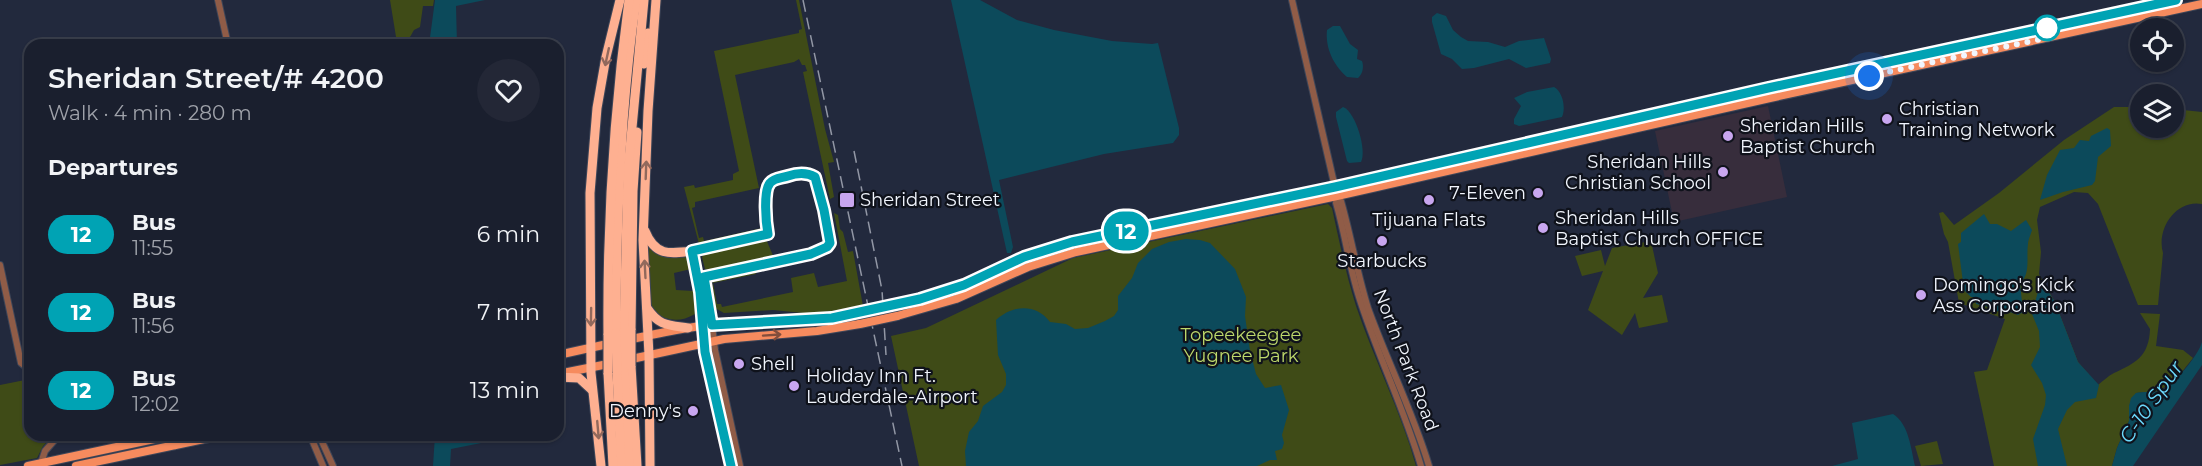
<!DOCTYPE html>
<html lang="en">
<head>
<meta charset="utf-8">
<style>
	body { margin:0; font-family:Montserrat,sans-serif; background:#232736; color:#f1f3f6; height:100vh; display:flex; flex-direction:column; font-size:22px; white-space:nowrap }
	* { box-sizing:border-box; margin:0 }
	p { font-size:20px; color:#9fa2aa }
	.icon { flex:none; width:33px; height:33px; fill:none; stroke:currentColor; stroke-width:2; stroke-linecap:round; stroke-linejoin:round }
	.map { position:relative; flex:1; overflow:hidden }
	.side { position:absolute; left:24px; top:39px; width:540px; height:402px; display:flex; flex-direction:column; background:#1a1f2e; border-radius:18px; box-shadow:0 2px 4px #0004,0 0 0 2px #383d4a }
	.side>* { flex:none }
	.badge { padding:0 12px; border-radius:20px; font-size:21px; line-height:39px }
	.tools { position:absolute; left:2130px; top:18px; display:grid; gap:12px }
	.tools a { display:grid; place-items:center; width:54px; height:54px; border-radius:50%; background:#1a1f2e; box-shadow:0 2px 4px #0004,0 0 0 2px #383d4a; font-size:30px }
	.you { position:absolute; width:30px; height:30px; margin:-15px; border:4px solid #fff; border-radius:50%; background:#1a73e8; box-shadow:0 0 0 9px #1a73e833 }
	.map>.badge { position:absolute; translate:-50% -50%; box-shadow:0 0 0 3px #fff }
	h2 { padding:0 24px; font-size:22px; line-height:54px }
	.round { display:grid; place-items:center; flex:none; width:63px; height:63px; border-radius:32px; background:#232736 }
	.overview { display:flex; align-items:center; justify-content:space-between; height:102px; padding:0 24px }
	h1 { font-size:28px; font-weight:600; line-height:45px }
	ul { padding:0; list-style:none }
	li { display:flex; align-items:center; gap:18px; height:78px; padding:0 24px }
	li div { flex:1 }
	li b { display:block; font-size:22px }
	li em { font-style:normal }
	li .badge { min-width:66px; font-weight:700; text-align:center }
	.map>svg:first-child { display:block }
</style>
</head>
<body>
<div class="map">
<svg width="2202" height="466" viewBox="0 0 2202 466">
	<rect width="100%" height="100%" fill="#22293d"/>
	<path fill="#372d3c" d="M1768,106L1787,197L1674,222L1655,131Z"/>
	<g fill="#3f4b17">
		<path d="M390,0H434L433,6H423L420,27L414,30C409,39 408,42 397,43Z"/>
		<path d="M796,0H799L825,129L834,162L828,163L834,197L830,199L803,72L807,71L805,65H802L799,59L794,62L735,75L759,188L695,202V207L692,208L699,238L703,237L704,241L762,228L756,233L699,244L684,187L694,185L695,188L733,180V174L739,171L714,51L799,33V30L802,29Z"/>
		<path d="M2114,107H2140V128H2174V109L2202,112V204C2176,199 2156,229 2163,253L2158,305H2138L2098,204L2088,193L2074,192L2040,207L2037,220L2041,252L2039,274L2055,302L2078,362L2098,385C2103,381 2108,376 2114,373C2136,363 2149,356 2150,329L2140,313L2160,314L2156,346L2183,350L2193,358L2181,373L2160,391L2136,393L2129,406V421L2117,448L2112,466H1994L1974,372L1987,370L2005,319L1959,303L1948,242L1944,234L1939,213L1943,212L1954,225L1999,193L2064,140Z"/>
		<path d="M1328,204L1332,208C1339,241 1346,274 1356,306C1374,360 1401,411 1416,466H919L891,336L926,328L1073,258Z"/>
		<path d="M834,213L838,215L840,229L843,232L848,252L853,251L863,306L813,314L773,310L724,313L715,308L714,294L712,288L713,282L718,279L755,270L756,274L713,283L717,304H721L722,307L793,292L791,278L814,273L818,287L847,281Z"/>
		<path d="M766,239L774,258L717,270L705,269L702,257L705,252Z"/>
		<path d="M1651,241L1658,273L1643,298L1662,295L1668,322L1639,328L1635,313L1622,335L1588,310L1603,271L1582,276L1575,256L1601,250L1605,266L1612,248Z"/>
		<path d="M647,246L687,255L691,269L674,273L676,290L693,291L695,314C678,324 665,320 650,310Z"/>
		<path d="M30,379V435H54L43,446L37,458L0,465V385Z"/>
		<path d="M1937,441L1943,464L1921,466L1915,446Z"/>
	</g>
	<g fill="#0c4a5b">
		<path d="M435,0H485L456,6L457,45H429Z"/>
		<path d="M951,0H980L1017,20L1054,30L1112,41L1152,44L1158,43L1179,128V135L1173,143L1104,154L999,180L1013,247L1011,253H1007Z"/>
		<path d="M1437,13L1446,16L1453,30L1461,37L1468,41L1488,42L1505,47L1519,41L1544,38L1551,59L1550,63L1526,68L1509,59L1474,68L1462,69L1452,59L1441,54L1432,22V17Z"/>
		<path d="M1333,26H1340L1350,44L1358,50L1357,59L1362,61C1364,66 1363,74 1358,78L1347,77C1334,66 1325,48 1327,30Z"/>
		<path d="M1554,87C1563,92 1566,108 1562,117L1519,126L1514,124V119L1521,106L1514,98L1527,92Z"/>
		<path d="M1343,107C1356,112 1367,151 1361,162L1349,163L1347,161L1336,117V112Z"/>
		<path d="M2107,128L2110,130L2111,146L2098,157L2095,181L2092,185L2063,192L2040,200L2047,175L2060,150L2074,148L2080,140L2089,141L2091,136Z"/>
		<path d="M1984,214L1990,224H1997L2011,231L2026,220L2032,230C2031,234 2028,240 2028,244C2026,257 2031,274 2020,283L2023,312L2018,315L2002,309L1996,312L1993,308L1976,304L1975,297H1971L1964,290L1958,244L1961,242V233Z"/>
		<path d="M1186,239L1200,240L1210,243L1235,269L1246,297L1245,316L1250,351L1256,374L1265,388L1281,385L1289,410L1282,435L1284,443L1282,449L1275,451L1277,460H1270L1257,466H966L965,451L969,432L978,421L983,406L1002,392L1006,385V374L998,355L996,320C1012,305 1036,303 1050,322L1066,324L1075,329L1088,328L1105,321L1114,316L1118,310V296L1132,278L1138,263L1152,249L1169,242Z"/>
		<path d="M2041,280L2055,302L2078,362L2099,385L2096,398L2075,402L2067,410L2058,429L2067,466H2038L2033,439L2045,405L2046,395L2042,383L2031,365L2040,347L2039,331L2032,314Z"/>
		<path d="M2202,342V365L2133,466H2112L2117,448L2129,421V406L2131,398L2136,393C2143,391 2154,393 2160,391C2174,385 2198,356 2202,342Z"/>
		<path d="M1893,414C1909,424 1911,449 1915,466H1832L1858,459L1852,423Z"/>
		<path d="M435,435H522L451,449L450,466H433Z"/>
	</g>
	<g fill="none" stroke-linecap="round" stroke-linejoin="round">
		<defs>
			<g id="minor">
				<path d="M218,0L228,45"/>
				<path d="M1292,0L1337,196L1336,203C1345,233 1349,266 1359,297C1377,354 1404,408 1421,466"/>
				<path d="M1337,196L1341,201C1351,236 1357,273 1368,308C1387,361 1413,412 1429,466"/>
				<path d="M0,265L21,363L30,370"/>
				<path d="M712,325L715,350L740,466"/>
				<path d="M703,326L705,352L731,466"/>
				<path d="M310,435L323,466"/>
				<path d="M319,435L333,466"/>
				<path d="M41,463L45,451L59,435"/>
			</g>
			<g id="major">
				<path d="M894,305L953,289L1024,257L1072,242L1335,187L1768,88L2175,0"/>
				<path d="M897,316L956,299L1028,267L1076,252L1337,196L1770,98L2202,4"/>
				<path d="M627,340C661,333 696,325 731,323C773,320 814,321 855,313"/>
				<path d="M558,355L612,343"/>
				<path d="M627,360L724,339L817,331L860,324"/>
				<path d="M558,374L613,363"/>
				<path d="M175,445L178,440L186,435"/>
				<path d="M28,466L173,435"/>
				<path d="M76,466L223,435"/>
			</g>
			<g id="highway">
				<path d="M644,64L648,33"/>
				<path d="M645,231C655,256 669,254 692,251"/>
				<path d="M647,308C659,326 668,325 688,328"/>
				<path d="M631,330L633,191L637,132"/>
				<path d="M624,332L628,170L644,0"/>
				<path d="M616,333C616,222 620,110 636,0"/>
				<path d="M608,335C607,223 614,111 629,0"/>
				<path d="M631,366L637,466"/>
				<path d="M624,368L629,466"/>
				<path d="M617,371L621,466"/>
				<path d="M608,373L613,466"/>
				<path d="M558,377L579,378L592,390"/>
				<path d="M601,466L591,373L590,193L597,108L606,57L620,0"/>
				<path d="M650,466L649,355L643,240L648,111L656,0"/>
			</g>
		</defs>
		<use href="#minor" stroke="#3f4658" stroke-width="8"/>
		<use href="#major" stroke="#3f4658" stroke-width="10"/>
		<use href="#highway" stroke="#3f4658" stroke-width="11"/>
		<use href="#minor" stroke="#905c47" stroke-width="6"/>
		<use href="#major" stroke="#f68b5e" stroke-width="8"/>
		<use href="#highway" stroke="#feb091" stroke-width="9"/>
		<g stroke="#9297a5" stroke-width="1.5" stroke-dasharray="12 6" stroke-linecap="butt">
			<path d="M803,0L902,466"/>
			<path d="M854,151L882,290L886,355"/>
		</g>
		<defs>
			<g id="major-bridge">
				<path d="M855,313L894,305"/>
				<path d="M860,324L897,316"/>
			</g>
			<g id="highway-bridge">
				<path d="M624,332V368"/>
				<path d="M616,333L617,371"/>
				<path d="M608,335V373"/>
				<path d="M631,366V330"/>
			</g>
		</defs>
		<use href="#major-bridge" stroke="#3f4658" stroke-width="10" stroke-linecap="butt"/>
		<use href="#highway-bridge" stroke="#3f4658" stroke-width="11" stroke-linecap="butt"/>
		<use href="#major-bridge" stroke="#f68b5e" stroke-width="8"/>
		<use href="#highway-bridge" stroke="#feb091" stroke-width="9"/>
	</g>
	<defs><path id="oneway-shaft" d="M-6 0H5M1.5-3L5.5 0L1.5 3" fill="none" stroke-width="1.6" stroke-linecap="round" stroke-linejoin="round" transform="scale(1.5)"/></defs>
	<g stroke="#92695c">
		<use href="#oneway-shaft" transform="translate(607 57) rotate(102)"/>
		<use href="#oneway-shaft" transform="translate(646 170) rotate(-88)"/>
		<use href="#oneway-shaft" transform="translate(645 269) rotate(-93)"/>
		<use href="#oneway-shaft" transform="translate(591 317) rotate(91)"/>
		<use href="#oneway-shaft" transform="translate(598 430) rotate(85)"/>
	</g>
	<use stroke="#824e3c" href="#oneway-shaft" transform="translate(772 335) rotate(-4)"/>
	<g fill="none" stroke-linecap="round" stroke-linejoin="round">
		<defs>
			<path id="line" d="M731,466L705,352L700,292L692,251L768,234C766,223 763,191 770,183C774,178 782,178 788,176C797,173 806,172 815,177L824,210L830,243L827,247L811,254L704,277L712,325L832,318L920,299L964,285L1024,257L1072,242L1335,187L1768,88L2176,0"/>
		</defs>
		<use href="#line" stroke="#fff" stroke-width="14"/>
		<use href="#line" stroke="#00a3b4" stroke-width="9"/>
		<path stroke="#f1f5fd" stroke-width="6" stroke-dasharray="0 10.8" d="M1869,76L2041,39L2047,28"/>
	</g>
	<circle fill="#fff" stroke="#00a3b4" stroke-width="3" cx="2047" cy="28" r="12"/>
	<g fill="#c8a6ef" stroke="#0f121b" stroke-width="2">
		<circle cx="1887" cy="119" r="6"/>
		<circle cx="1728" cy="136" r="6"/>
		<circle cx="1723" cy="172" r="6"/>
		<circle cx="1538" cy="193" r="6"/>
		<rect x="839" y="192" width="16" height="16" rx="3"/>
		<circle cx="1429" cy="200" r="6"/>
		<circle cx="1543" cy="228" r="6"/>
		<circle cx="1382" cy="241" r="6"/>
		<circle cx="1921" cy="295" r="6"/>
		<circle cx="739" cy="364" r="6"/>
		<circle cx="794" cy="386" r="6"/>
		<circle cx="693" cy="411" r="6"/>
	</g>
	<g text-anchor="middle" stroke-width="4.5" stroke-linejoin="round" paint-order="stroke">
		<g font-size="18" fill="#f1f5fd" stroke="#0f121b" text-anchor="start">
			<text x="1899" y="115">Christian<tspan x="1899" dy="21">Training Network</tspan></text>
			<text x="1740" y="132">Sheridan Hills<tspan x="1740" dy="21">Baptist Church</tspan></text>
			<text x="1711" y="168" text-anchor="end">Sheridan Hills<tspan x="1711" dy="21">Christian School</tspan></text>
			<text x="1526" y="199" text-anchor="end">7-Eleven</text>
			<text x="860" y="206">Sheridan Street</text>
			<text x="1555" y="224">Sheridan Hills<tspan x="1555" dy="21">Baptist Church OFFICE</tspan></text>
			<text x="1429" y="226" text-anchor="middle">Tijuana Flats</text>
			<text x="1382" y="267" text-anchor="middle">Starbucks</text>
			<text x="1933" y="291">Domingo's Kick<tspan x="1933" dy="21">Ass Corporation</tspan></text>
			<text x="751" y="370">Shell</text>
			<text x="806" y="382">Holiday Inn Ft.<tspan x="806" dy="21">Lauderdale-Airport</tspan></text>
			<text x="681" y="417" text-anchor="end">Denny's</text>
		</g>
		<g font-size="18" fill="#bdd86b" stroke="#0f121b">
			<text x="1241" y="341">Topeekeegee<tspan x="1241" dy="21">Yugnee Park</tspan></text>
		</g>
		<g font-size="18" fill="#f1f5fd" stroke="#0f121b">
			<text transform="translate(1406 360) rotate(69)" y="6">North Park Road</text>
		</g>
		<g font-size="20" font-style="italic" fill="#6cd9fc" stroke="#0f121b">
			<text transform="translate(2151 402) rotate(-55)" y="7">C-10 Spur</text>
		</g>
	</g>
</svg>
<div class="tools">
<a><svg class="icon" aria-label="locate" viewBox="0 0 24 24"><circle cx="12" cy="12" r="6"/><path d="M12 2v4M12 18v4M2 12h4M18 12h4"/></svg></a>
<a><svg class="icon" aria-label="layers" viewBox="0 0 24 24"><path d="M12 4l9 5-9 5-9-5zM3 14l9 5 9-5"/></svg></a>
</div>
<div class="you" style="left:1869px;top:76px"></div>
<b class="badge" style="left:1126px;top:231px;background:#00a3b4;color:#fff">12</b>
<section class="side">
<div class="overview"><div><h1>Sheridan Street/# 4200</h1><p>Walk · 4 min · 280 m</p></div><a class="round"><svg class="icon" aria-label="heart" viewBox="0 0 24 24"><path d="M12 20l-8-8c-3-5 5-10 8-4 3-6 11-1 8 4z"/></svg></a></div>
<h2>Departures</h2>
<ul>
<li><span class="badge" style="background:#00a3b4;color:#fff">12</span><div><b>Bus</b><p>11:55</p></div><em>6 min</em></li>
<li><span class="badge" style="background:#00a3b4;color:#fff">12</span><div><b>Bus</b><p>11:56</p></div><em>7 min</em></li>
<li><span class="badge" style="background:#00a3b4;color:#fff">12</span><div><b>Bus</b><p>12:02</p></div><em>13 min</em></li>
</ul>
</section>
</div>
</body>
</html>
